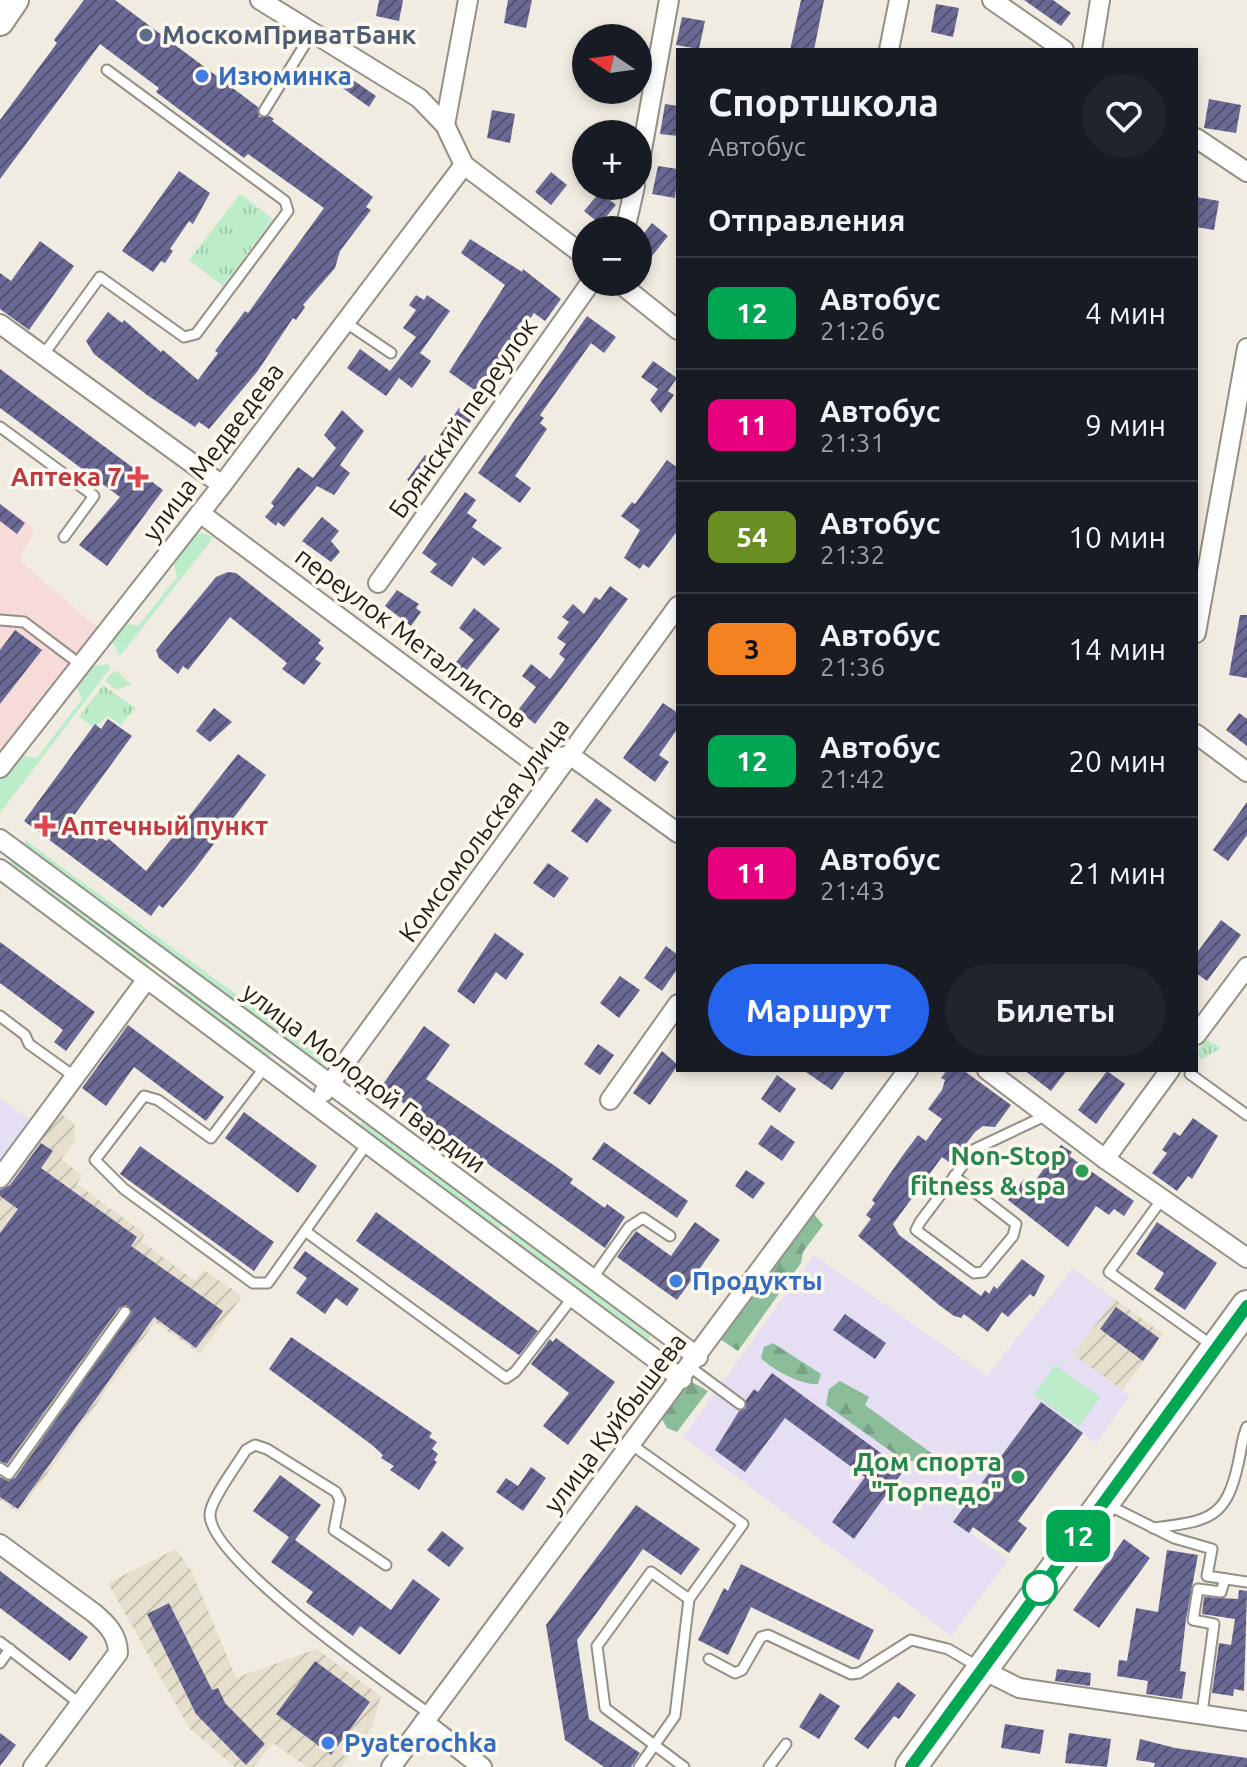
<!DOCTYPE html>
<html lang="ru">
<head>
<meta charset="utf-8">
<style>
	body { margin:0; font-family:Ubuntu,sans-serif; background:#20242c; color:#f1f3f6; height:100vh; display:flex; flex-direction:column; font-size:30px; white-space:nowrap }
	* { box-sizing:border-box; margin:0 }
	p { font-size:26px; color:#9ea1a6 }
	.icon { flex:none; width:44px; height:44px; fill:none; stroke:currentColor; stroke-width:2; stroke-linecap:round; stroke-linejoin:round }
	.map { position:relative; flex:1; overflow:hidden }
	.panel { position:absolute; left:676px; top:48px; width:522px; height:1024px; display:flex; flex-direction:column; background:#171b24; border-radius:0px; box-shadow:0 4px 12px #0003 }
	.panel>* { flex:none }
	.badge { padding:0 16px; border-radius:12px; font-size:28px; line-height:52px }
	.needle { width:52px; rotate:283deg }
	.tools { position:absolute; left:572px; top:24px; display:grid; gap:16px }
	.tools a { display:grid; place-items:center; width:80px; height:80px; border-radius:50%; background:#171b24; box-shadow:0 4px 12px #0003; font-size:40px }
	.map>.badge { position:absolute; translate:-50% -50%; box-shadow:0 0 0 4px #fff }
	h2 { padding:0 32px; font-size:30px; line-height:72px }
	.round { display:grid; place-items:center; flex:none; width:84px; height:84px; border-radius:42px; background:#20242c }
	.headline { display:flex; align-items:center; justify-content:space-between; height:136px; padding:0 32px }
	h1 { font-size:38px; font-weight:600; line-height:60px }
	.primary-button { display:flex; gap:16px; margin-top:auto; padding:16px 32px }
	.primary-button a { flex:1; height:92px; border-radius:48px; background:#2563eb; color:#fff; font-size:32px; font-weight:600; line-height:92px; text-align:center }
	.primary-button a+a { background:#20242c; color:#f1f3f6 }
	ul { padding:0; list-style:none }
	li { display:flex; align-items:center; gap:24px; height:112px; padding:0 32px; border-top:2px solid #363941 }
	li div { flex:1 }
	li b { display:block; font-size:30px }
	li em { font-style:normal }
	li .badge { min-width:88px; font-weight:700; text-align:center }
	.map>svg:first-child { display:block }
</style>
</head>
<body>
<div class="map">
<svg width="1247" height="1767" viewBox="0 0 1247 1767">
	<defs>
		<pattern id="industrial-furrows" width="10" height="10" patternUnits="userSpaceOnUse" patternTransform="scale(2)"><rect width="10" height="10" fill="#e6dfcd"/><path d="M-1 1l2-2M0 10L10 0M9 11l2-2" fill="none" stroke="#c5bfaf"/></pattern>
		<pattern id="forest-firs" width="22" height="20" patternUnits="userSpaceOnUse" patternTransform="scale(2)"><rect width="22" height="20" fill="#8cbd9b"/><path d="M5 1l3.5 6h-7zM16 11l3.5 6h-7z" fill="#78a285"/></pattern>
		<pattern id="park-tufts" width="24" height="20" patternUnits="userSpaceOnUse" patternTransform="scale(2)"><rect width="24" height="20" fill="#bcecca"/><path d="M3 7l-1-3M5 7V3M7 7l1-3M15 17l-1-3M17 17v-4M19 17l1-3" fill="none" stroke="#a1caad"/></pattern>
		<pattern id="building-hatch" width="6" height="6" patternUnits="userSpaceOnUse" patternTransform="scale(2)"><rect width="6" height="6" fill="#6b6996"/><path d="M-1 1l2-2M0 6l6-6M5 7l2-2" fill="none" stroke="#535172"/></pattern>
	</defs>
	<rect width="100%" height="100%" fill="#f0ece1"/>
	<path fill="#f6dbd9" d="M0,503L33,527L30,532L34,535L21,553L20,561L101,631L0,757Z"/>
	<g fill="url(#industrial-furrows)">
		<path d="M57,1111L74,1123L75,1141L61,1159L82,1175L77,1184L145,1234L141,1241L195,1281L204,1270L242,1296L200,1354L155,1322L19,1513L0,1500V1182Z"/>
		<path d="M1115,1299L1163,1334L1122,1391L1073,1354Z"/>
		<path d="M176,1549L191,1570L236,1678L316,1649L381,1696L372,1726L341,1767H307L273,1743L253,1767H235L189,1728L108,1583Z"/>
	</g>
	<g fill="#e6def3">
		<path d="M0,1098L32,1121L0,1163Z"/>
		<path d="M814,1255L987,1376L1073,1268L1115,1299L1073,1354L1130,1396L1096,1443L1040,1403L953,1521L1008,1560L951,1636L683,1437Z"/>
	</g>
	<g fill="#bcecca">
		<path d="M202,533L214,537L120,656L111,640L124,623L138,626L177,577L173,560L193,534Z"/>
		<path d="M107,664L111,667L0,813V779L19,755L37,758L82,699L76,687L87,668Z"/>
		<path d="M115,670L131,684L117,690L105,681Z"/>
		<path d="M25,840L327,1061L316,1066L25,854Z"/>
		<path d="M12,858L149,960L148,966L145,967L8,865Z"/>
		<path d="M181,982L272,1046L270,1056H261L173,991V986Z"/>
		<path d="M363,1119L501,1219V1227L497,1229L358,1129Z"/>
		<path d="M513,1230L651,1330L650,1338L642,1341L508,1240Z"/>
		<path d="M1055,1365L1100,1397L1079,1427L1034,1395Z"/>
	</g>
	<g fill="url(#forest-firs)">
		<path d="M814,1214L823,1225L803,1252L801,1263L738,1351L720,1339L804,1222Z"/>
		<path d="M773,1343L821,1374L818,1384C803,1386 771,1369 761,1358L764,1347Z"/>
		<path d="M690,1381L708,1391L677,1432L667,1428L662,1419Z"/>
		<path d="M840,1381L869,1397L865,1405L934,1455L930,1463L903,1460L826,1405L829,1389Z"/>
	</g>
	<g fill="url(#park-tufts)">
		<path d="M240,194L273,219L223,286L189,260Z"/>
		<path d="M103,685L135,708L121,725L109,716L94,727L79,717Z"/>
		<path d="M1206,1039L1221,1048L1202,1059L1196,1054Z"/>
	</g>
	<g fill="url(#building-hatch)">
		<path d="M84,0H115L258,107L259,117L270,116L274,119L272,121L373,197L366,207L371,210L340,251L335,268L303,305L305,307L296,320L293,318L257,372L209,429L199,422L195,427L147,395L94,354L86,341L108,312L122,323L124,320L161,352L163,350L198,380L218,353L215,351L245,311L248,313L324,208L248,154L244,158L156,92L159,88L100,44L0,179V120L57,43L54,40Z"/>
		<path d="M379,0H403L399,21L376,16Z"/>
		<path d="M508,0H532L526,28L504,23Z"/>
		<path d="M801,0H824L814,50H790Z"/>
		<path d="M1024,0H1053L1071,13L1061,26Z"/>
		<path d="M936,4L959,8L953,37L931,32Z"/>
		<path d="M682,17L705,21L699,49L676,45Z"/>
		<path d="M340,71L376,96L369,107L333,81Z"/>
		<path d="M1209,99L1241,105L1236,133L1204,128Z"/>
		<path d="M665,104L678,106V136L660,134Z"/>
		<path d="M492,110L515,114L510,143L487,138Z"/>
		<path d="M658,166L678,169L675,198L652,194Z"/>
		<path d="M179,171L210,193L193,224L189,221L170,249L173,251L165,263L161,261L153,272L122,251Z"/>
		<path d="M551,172L567,185L551,205L535,192Z"/>
		<path d="M600,192L616,205L600,224L584,211Z"/>
		<path d="M1196,197L1219,201L1214,230L1196,227Z"/>
		<path d="M652,223L668,236L652,256L638,241Z"/>
		<path d="M470,239L522,272L523,269L561,299L545,321L534,313L480,394L449,372L505,285L461,253Z"/>
		<path d="M40,241L74,266L29,330L0,309V273L11,281Z"/>
		<path d="M416,295L424,300L427,295L450,311L420,353L431,361L412,388L399,378L386,396L347,368L360,349L390,371L416,337L403,328L416,310L409,305Z"/>
		<path d="M587,316L616,337L604,353L591,343L540,415L544,418L540,423L547,429L515,476L531,488L520,503L478,473Z"/>
		<path d="M653,361L677,378L668,391L674,395L661,413L650,400L658,389L641,377Z"/>
		<path d="M0,369L163,490L107,566L79,545L120,497L0,408Z"/>
		<path d="M459,408L473,418L455,445L440,435Z"/>
		<path d="M342,410L364,431L340,465L350,473L334,495L317,486L284,527L278,522L276,526L265,517L274,506L271,503L298,467L313,478L336,448L324,435Z"/>
		<path d="M425,455L440,465L422,491L407,480Z"/>
		<path d="M667,460L678,468V530L649,568L643,564L640,569L624,558L640,530L621,516L632,502L635,504Z"/>
		<path d="M465,492L476,500L467,513L477,520L472,527L502,548L484,566L473,557L452,587L430,572L437,564L422,553Z"/>
		<path d="M0,504L25,523L17,534L0,521Z"/>
		<path d="M322,517L339,531L331,541L340,552L331,562L302,541Z"/>
		<path d="M228,572L236,573L321,640L318,643L324,648L315,659L321,663L304,685L282,669L287,663L230,617L188,670L183,666L178,674L159,658L156,650L169,634L216,577Z"/>
		<path d="M610,586L628,599L535,724L518,710L536,687L522,676L531,664L550,679L565,659L559,654L566,644L557,638L569,622L562,617L573,604L584,614L595,597L600,600Z"/>
		<path d="M397,590L419,604L416,608L421,612L411,626L385,606Z"/>
		<path d="M474,608L500,629L463,675L452,667L474,640L459,628Z"/>
		<path d="M1240,615H1247V678L1229,675Z"/>
		<path d="M15,630L42,650L0,704V650Z"/>
		<path d="M663,703L678,713V728L659,755L669,762L655,782L623,758Z"/>
		<path d="M214,708L232,722L210,742L196,731Z"/>
		<path d="M1239,713L1247,719V746L1226,730Z"/>
		<path d="M108,719L132,736L70,821L97,841L100,837L106,841L109,839L146,871L238,754L266,775L192,873L163,908L159,905L151,916L24,821L95,724L101,729Z"/>
		<path d="M596,798L612,810L587,843L571,831Z"/>
		<path d="M1247,802V835L1228,861L1213,850Z"/>
		<path d="M548,863L569,878L554,898L533,883Z"/>
		<path d="M1221,920L1241,935L1207,981L1196,973V954Z"/>
		<path d="M495,933L524,954L506,980L496,972L474,1004L457,991Z"/>
		<path d="M0,942L95,1012L66,1051L54,1042L63,1030L0,983Z"/>
		<path d="M666,946L678,955V968L662,991L644,978Z"/>
		<path d="M620,976L640,990L619,1018L600,1003Z"/>
		<path d="M128,1025L224,1097L206,1121L134,1067L106,1106L82,1088Z"/>
		<path d="M424,1026L450,1045L426,1079L555,1166L573,1179L570,1183L605,1208L607,1204L625,1217L605,1248L381,1087Z"/>
		<path d="M598,1044L614,1055L600,1075L584,1064Z"/>
		<path d="M662,1051L678,1065L650,1105L633,1093Z"/>
		<path d="M803,1070H846L832,1090Z"/>
		<path d="M947,1070H963L1011,1105L995,1127L983,1126L975,1132L956,1157L949,1162L942,1157L893,1224L899,1235L981,1296L985,1290L989,1294L994,1286L997,1289L1022,1259L1045,1276L1034,1297L1030,1294L1008,1317L1002,1312L988,1332L964,1314L961,1318L954,1316L939,1305L858,1236L871,1219L866,1215L875,1203L872,1200L903,1155L918,1135L926,1141L942,1119L928,1109L942,1090L945,1080L941,1078Z"/>
		<path d="M1024,1070H1067L1051,1091Z"/>
		<path d="M1107,1071L1125,1084L1096,1124L1078,1110Z"/>
		<path d="M777,1075L796,1089L780,1113L761,1099Z"/>
		<path d="M244,1112L317,1166L298,1193L225,1138Z"/>
		<path d="M1193,1118L1218,1136L1192,1179L1188,1176L1177,1191L1152,1173L1167,1153L1162,1150L1174,1132L1180,1136Z"/>
		<path d="M771,1125L795,1142L782,1161L758,1144Z"/>
		<path d="M604,1142L688,1201L677,1218L592,1159Z"/>
		<path d="M41,1143L53,1151L41,1168L137,1237L131,1246L223,1311L196,1348L154,1317L18,1509L0,1497V1477L8,1481L15,1478L132,1312L126,1305L119,1308L7,1464L0,1461V1233L18,1209L0,1196V1190L10,1185Z"/>
		<path d="M1061,1145L1072,1152L1069,1156L1134,1201L1124,1216L1114,1209L1109,1215L1096,1206L1068,1247L1008,1200L1024,1179L1032,1185Z"/>
		<path d="M140,1146L274,1242L254,1271L120,1174Z"/>
		<path d="M746,1170L765,1183L753,1199L735,1186Z"/>
		<path d="M376,1212L538,1331L519,1355L356,1241Z"/>
		<path d="M695,1222L720,1240L677,1300L617,1257L636,1231L671,1256Z"/>
		<path d="M1157,1222L1217,1263L1185,1310L1154,1289L1164,1273L1136,1254Z"/>
		<path d="M305,1251L359,1289L347,1306L336,1298L325,1314L296,1293L307,1278L293,1268Z"/>
		<path d="M1116,1307L1159,1338L1143,1361L1100,1329Z"/>
		<path d="M845,1314L886,1343L875,1359L833,1330Z"/>
		<path d="M291,1337L432,1433L429,1437L437,1442L432,1449L438,1454L434,1460L437,1462L419,1490L390,1470L394,1466L381,1458L383,1455L372,1445L269,1369Z"/>
		<path d="M556,1338L615,1382L568,1445L543,1426L569,1393L531,1364L550,1339L553,1342Z"/>
		<path d="M772,1373L904,1470L854,1539L832,1522L865,1477L785,1418L745,1472L715,1450L739,1411L746,1408V1400L754,1389L758,1392Z"/>
		<path d="M1041,1402L1083,1433L1018,1521L1027,1528L1009,1553L973,1527L969,1533L953,1522Z"/>
		<path d="M531,1467L546,1478L523,1511L496,1492L506,1478L518,1486Z"/>
		<path d="M280,1475L321,1505L295,1540L391,1610L413,1579L440,1599L400,1655L360,1626L353,1636L306,1602L313,1592L271,1562L289,1537L253,1511Z"/>
		<path d="M636,1505L700,1549L681,1575L643,1549L577,1640L589,1719L640,1753L631,1767H604L565,1740L546,1625Z"/>
		<path d="M442,1531L464,1548L449,1567L427,1550Z"/>
		<path d="M1124,1539L1150,1558L1099,1628L1073,1610Z"/>
		<path d="M1167,1550L1198,1555L1186,1619L1180,1671L1186,1672L1182,1699L1146,1694L1148,1681L1117,1676L1119,1660L1127,1661L1136,1608L1158,1612Z"/>
		<path d="M741,1564L874,1630L859,1660L751,1607L728,1655L698,1640L724,1588L728,1591Z"/>
		<path d="M0,1571L88,1637L70,1661L0,1608Z"/>
		<path d="M1239,1590L1247,1591L1244,1691L1234,1689L1233,1696L1212,1693L1219,1643L1231,1645L1235,1619L1202,1614L1204,1597L1238,1599Z"/>
		<path d="M169,1603L212,1690L218,1688L225,1703L265,1744L246,1765L196,1714L147,1614Z"/>
		<path d="M315,1661L370,1702L331,1755L276,1714Z"/>
		<path d="M1057,1669L1091,1673L1090,1686L1055,1681Z"/>
		<path d="M898,1682L916,1695L899,1719L894,1716L868,1749L854,1739Z"/>
		<path d="M820,1693L840,1706L819,1739L799,1727Z"/>
		<path d="M1005,1724L1044,1730L1040,1754L1001,1748Z"/>
		<path d="M0,1733L16,1745L0,1766Z"/>
		<path d="M1069,1733L1111,1739L1107,1767L1065,1763Z"/>
		<path d="M1140,1739L1175,1748L1247,1758V1767H1154L1155,1763L1136,1760Z"/>
	</g>
	<g fill="none" stroke-linecap="round" stroke-linejoin="round">
		<defs>
			<g id="service">
				<path d="M264,111L312,33"/>
				<path d="M345,322L391,353"/>
				<path d="M44,354L100,277L184,337L196,334L288,211L285,201L107,70"/>
				<path d="M0,427L94,496L64,537"/>
				<path d="M0,620L24,622L81,665"/>
				<path d="M0,1016L25,1035L29,1044L75,1077"/>
				<path d="M265,1067L211,1138L158,1100L144,1096L95,1160L124,1189L253,1283H268L367,1144"/>
				<path d="M1190,1074L1247,1115"/>
				<path d="M954,1176L1016,1224L1013,1236L983,1272L974,1273L916,1230L920,1222L975,1149L1047,1115"/>
				<path d="M1162,1199L1109,1272L1213,1346"/>
				<path d="M305,1231L506,1378L515,1372L573,1297"/>
				<path d="M592,1279L629,1227L643,1218L670,1236"/>
				<path d="M690,1367L740,1404"/>
				<path d="M632,1445L743,1524L689,1599L675,1716L639,1767"/>
				<path d="M0,1468L9,1474L125,1312"/>
				<path d="M1106,1504L1174,1538L1212,1549L1207,1576L1247,1582"/>
				<path d="M1153,1528C1206,1521 1226,1521 1238,1464C1241,1452 1242,1437 1247,1427"/>
				<path d="M386,1565L334,1530L340,1500L336,1492L267,1449L255,1445L246,1450C237,1465 211,1499 210,1514C207,1558 391,1686 430,1714"/>
				<path d="M0,1642L79,1703"/>
				<path d="M709,1659L735,1673L742,1670L761,1637L768,1635L851,1674L859,1673L911,1640L948,1649L977,1666"/>
				<path d="M0,1663L10,1649"/>
				<path d="M1202,1713L1214,1624L1193,1620L1198,1589L1221,1592L1225,1579"/>
				<path d="M684,1767L605,1708L597,1646L651,1572L689,1599"/>
				<path d="M769,1767L786,1744"/>
			</g>
			<g id="minor">
				<path d="M260,0L419,98L445,125L464,165L586,257"/>
				<path d="M992,0L1064,50"/>
				<path d="M889,50L899,0"/>
				<path d="M1092,50L1100,0"/>
				<path d="M445,125L468,0"/>
				<path d="M1196,138L1247,172"/>
				<path d="M638,172L669,0"/>
				<path d="M625,230L635,186"/>
				<path d="M618,282L678,330"/>
				<path d="M0,324L222,485"/>
				<path d="M200,513L529,759L571,756L678,833"/>
				<path d="M378,583L591,282"/>
				<path d="M1196,633L1247,348"/>
				<path d="M1196,734L1247,772"/>
				<path d="M0,768L222,485L464,165"/>
				<path d="M0,839L698,1357"/>
				<path d="M0,869L682,1379"/>
				<path d="M1196,1035L1247,967"/>
				<path d="M987,1070L1105,1159L1247,1258"/>
				<path d="M324,1092L678,606"/>
				<path d="M610,1100L678,1004"/>
				<path d="M1105,1159L1170,1070"/>
				<path d="M0,1178L147,979"/>
				<path d="M0,1544L94,1613C107,1624 118,1635 118,1653L33,1767"/>
				<path d="M981,1669L1019,1688L1247,1721"/>
				<path d="M424,1722L482,1767"/>
				<path d="M391,1767L908,1070"/>
			</g>
			<path id="secondary" d="M0,22L15,0"/>
			<path id="primary" d="M911,1767L1247,1306"/>
		</defs>
		<use href="#service" stroke="#949086" stroke-width="13"/>
		<use href="#minor" stroke="#949086" stroke-width="22"/>
		<use href="#secondary" stroke="#949086" stroke-width="30"/>
		<use href="#primary" stroke="#949086" stroke-width="34"/>
		<use href="#service" stroke="#fff" stroke-width="9"/>
		<use href="#minor" stroke="#fff" stroke-width="18"/>
		<use href="#secondary" stroke="#fff" stroke-width="26"/>
		<use href="#primary" stroke="#fff" stroke-width="30"/>
	</g>
	<g fill="none" stroke-linecap="round" stroke-linejoin="round">
		<defs>
			<path id="line" d="M911,1767L1247,1306"/>
		</defs>
		<use href="#line" stroke="#fff" stroke-width="18"/>
		<use href="#line" stroke="#00a651" stroke-width="12"/>
	</g>
	<circle fill="#5c6f8a" stroke="#fef9ee" stroke-width="3" cx="146" cy="35" r="8"/>
	<g fill="#3f7fe0" stroke="#fef9ee" stroke-width="3">
		<circle cx="202" cy="76" r="8"/>
		<circle cx="676" cy="1281" r="8"/>
		<circle cx="328" cy="1743" r="8"/>
	</g>
	<g fill="#e0444e" stroke="#fef9ee" stroke-width="3">
		<path d="M134 465h8v8h8v8h-8v8h-8v-8h-8v-8h8z"/>
		<path d="M41 814h8v8h8v8h-8v8h-8v-8h-8v-8h8z"/>
	</g>
	<g fill="#2e9e5b" stroke="#fef9ee" stroke-width="3">
		<circle cx="1082" cy="1171" r="8"/>
		<circle cx="1018" cy="1477" r="8"/>
	</g>
	<circle fill="#fff" stroke="#00a651" stroke-width="4" cx="1040" cy="1588" r="16"/>
	<g text-anchor="middle" stroke-width="7" stroke-linejoin="round" paint-order="stroke">
		<g font-size="26" font-weight="bold" fill="#4e5e75" stroke="#fef9ee" text-anchor="start">
			<text x="162" y="44">МоскомПриватБанк</text>
		</g>
		<g font-size="26" font-weight="bold" fill="#366cbe" stroke="#fef9ee" text-anchor="start">
			<text x="218" y="85">Изюминка</text>
			<text x="692" y="1290">Продукты</text>
			<text x="344" y="1752">Pyaterochka</text>
		</g>
		<g font-size="26" fill="#201f1b" stroke="#fef9ee">
			<text transform="translate(463 418) rotate(-55)" y="9">Брянский переулок</text>
			<text transform="translate(213 452) rotate(-53)" y="9">улица Медведева</text>
			<text transform="translate(411 638) rotate(37)" y="9">переулок Металлистов</text>
			<text transform="translate(484 830) rotate(-54)" y="9">Комсомольская улица</text>
			<text transform="translate(364 1078) rotate(37)" y="9">улица Молодой Гвардии</text>
			<text transform="translate(615 1423) rotate(-53)" y="9">улица Куйбышева</text>
		</g>
		<g font-size="26" font-weight="bold" fill="#be3a42" stroke="#fef9ee" text-anchor="end">
			<text x="122" y="486">Аптека 7</text>
			<text x="61" y="835" text-anchor="start">Аптечный пункт</text>
		</g>
		<g font-size="26" font-weight="bold" fill="#27864d" stroke="#fef9ee" text-anchor="end">
			<text x="1066" y="1165">Non-Stop<tspan x="1066" dy="30">fitness &amp; spa</tspan></text>
			<text x="1002" y="1471">Дом спорта<tspan x="1002" dy="30">"Торпедо"</tspan></text>
		</g>
	</g>
</svg>
<div class="tools">
<a><svg class="needle" viewBox="-14 -14 28 28"><path d="M0-13l5 13h-10z" fill="#e53935"/><path d="M0 13l5-13h-10z" fill="#9ea1a6"/></svg></a>
<a>+</a>
<a>−</a>
</div>
<b class="badge" style="left:1078px;top:1536px;background:#00a651;color:#fff">12</b>
<section class="panel">
<div class="headline"><div><h1>Спортшкола</h1><p>Автобус</p></div><a class="round"><svg class="icon" aria-label="heart" viewBox="0 0 24 24"><path d="M12 20l-8-8c-3-5 5-10 8-4 3-6 11-1 8 4z"/></svg></a></div>
<h2>Отправления</h2>
<ul>
<li><span class="badge" style="background:#00a651;color:#fff">12</span><div><b>Автобус</b><p>21:26</p></div><em>4 мин</em></li>
<li><span class="badge" style="background:#e6007e;color:#fff">11</span><div><b>Автобус</b><p>21:31</p></div><em>9 мин</em></li>
<li><span class="badge" style="background:#6b8e23;color:#fff">54</span><div><b>Автобус</b><p>21:32</p></div><em>10 мин</em></li>
<li><span class="badge" style="background:#f58220;color:#111">3</span><div><b>Автобус</b><p>21:36</p></div><em>14 мин</em></li>
<li><span class="badge" style="background:#00a651;color:#fff">12</span><div><b>Автобус</b><p>21:42</p></div><em>20 мин</em></li>
<li><span class="badge" style="background:#e6007e;color:#fff">11</span><div><b>Автобус</b><p>21:43</p></div><em>21 мин</em></li>
</ul>
<div class="primary-button"><a>Маршрут</a><a>Билеты</a></div>
</section>
</div>
</body>
</html>
